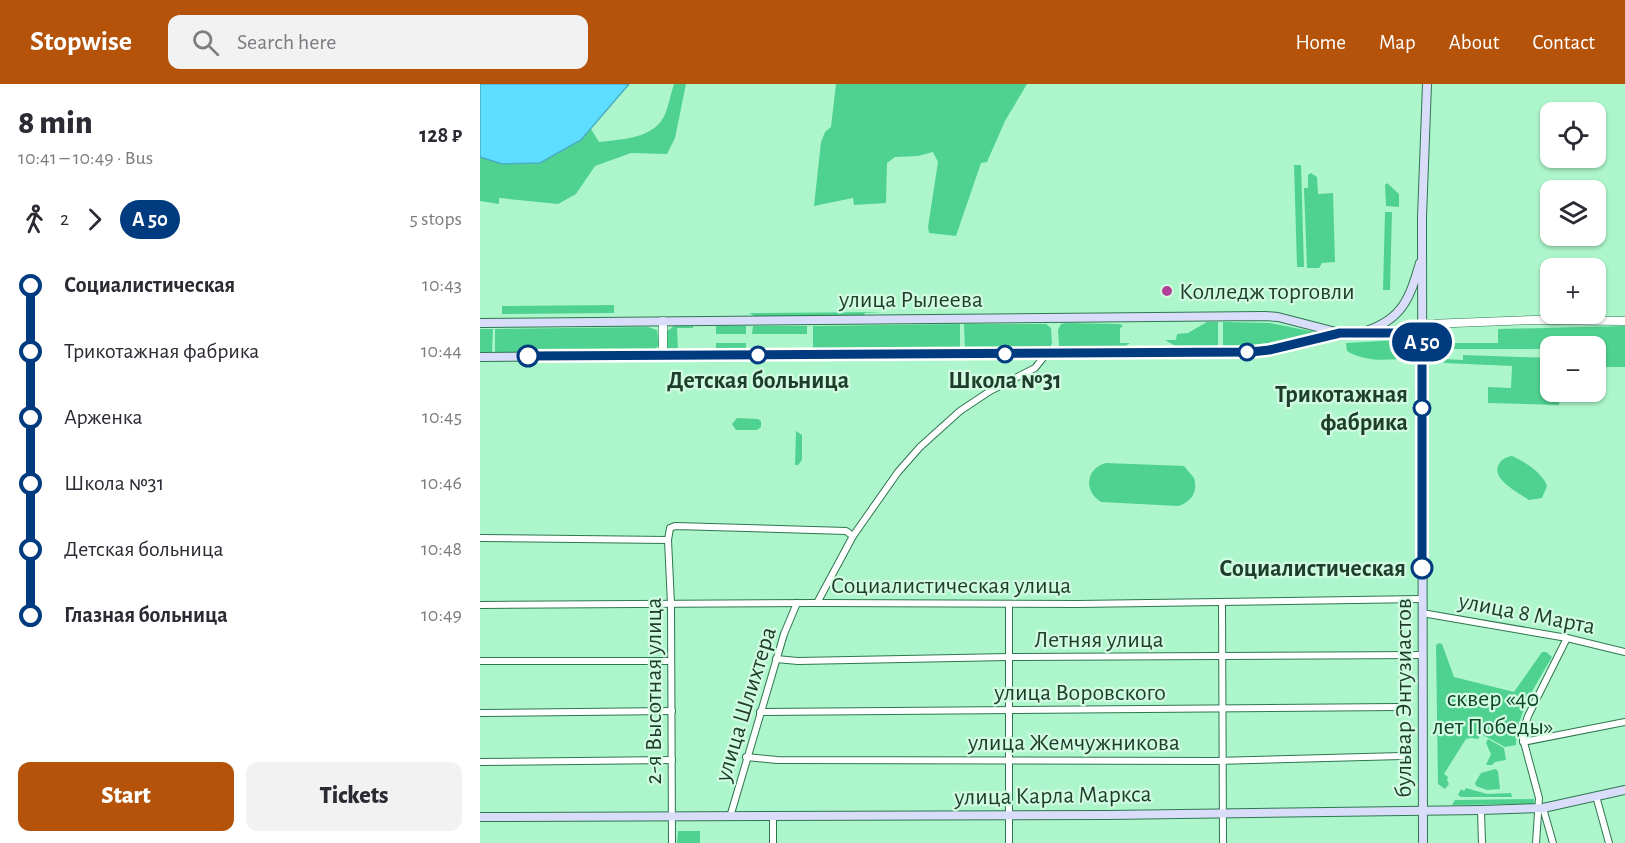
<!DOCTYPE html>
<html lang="en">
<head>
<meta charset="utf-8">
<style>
	body { margin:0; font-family:"Alegreya Sans",sans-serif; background:#f2f2f3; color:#2b2b33; height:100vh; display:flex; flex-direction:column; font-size:22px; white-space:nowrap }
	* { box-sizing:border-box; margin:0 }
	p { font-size:20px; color:#7c7c81 }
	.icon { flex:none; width:33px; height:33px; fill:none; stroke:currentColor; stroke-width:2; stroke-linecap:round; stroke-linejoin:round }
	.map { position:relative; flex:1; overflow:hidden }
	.panel { display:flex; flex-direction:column; background:#fff; width:480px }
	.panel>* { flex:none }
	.badge { padding:0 12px; border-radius:20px; font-size:21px; line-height:39px }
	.fabs { position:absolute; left:1060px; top:18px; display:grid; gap:12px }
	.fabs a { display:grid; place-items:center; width:66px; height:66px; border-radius:12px; background:#fff; box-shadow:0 2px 4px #0004; font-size:30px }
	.map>.badge { position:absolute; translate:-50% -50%; box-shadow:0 0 0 3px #fff }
	.legs { display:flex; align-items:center; gap:9px; height:66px; padding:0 18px; font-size:20px }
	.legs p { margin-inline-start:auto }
	.headline { display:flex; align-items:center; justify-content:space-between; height:102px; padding:0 18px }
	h1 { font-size:33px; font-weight:800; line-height:45px }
	.primary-button { display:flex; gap:12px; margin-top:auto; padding:12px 18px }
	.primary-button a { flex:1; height:69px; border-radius:12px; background:#b45309; color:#fff; font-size:24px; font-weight:800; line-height:69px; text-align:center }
	.primary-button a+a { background:#f2f2f3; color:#2b2b33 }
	ul { padding:0 18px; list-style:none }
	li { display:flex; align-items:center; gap:21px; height:66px; font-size:22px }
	li i { display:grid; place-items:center; width:9px; height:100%; margin:0 8px; background:currentColor }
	li i::after { content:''; width:15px; height:15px; margin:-8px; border:4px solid; border-radius:50%; background:#fff }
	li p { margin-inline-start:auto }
	li:first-child i { background:linear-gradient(#0000 50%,currentColor 0) }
	li:last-child i { background:linear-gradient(currentColor 50%,#0000 0) }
	header { display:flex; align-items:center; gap:36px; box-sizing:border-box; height:84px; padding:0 30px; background:#b45309; color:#fff }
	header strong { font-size:28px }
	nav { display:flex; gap:33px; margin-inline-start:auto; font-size:21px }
	.search { width:420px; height:54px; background:#f2f2f3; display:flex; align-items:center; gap:15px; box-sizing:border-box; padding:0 21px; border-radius:12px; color:#7c7c81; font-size:22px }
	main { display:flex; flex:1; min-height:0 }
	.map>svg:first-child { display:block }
</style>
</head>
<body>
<header>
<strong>Stopwise</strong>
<div class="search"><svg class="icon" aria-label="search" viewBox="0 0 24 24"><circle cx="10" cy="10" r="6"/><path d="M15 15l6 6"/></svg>Search here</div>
<nav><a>Home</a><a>Map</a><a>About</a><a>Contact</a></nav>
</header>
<main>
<section class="panel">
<div class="headline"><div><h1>8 min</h1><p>10:41 – 10:49 · Bus</p></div><b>128 ₽</b></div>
<div class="legs"><svg class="icon" aria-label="walk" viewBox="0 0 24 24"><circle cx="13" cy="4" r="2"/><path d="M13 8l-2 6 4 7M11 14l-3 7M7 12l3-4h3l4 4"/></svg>2<svg class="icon" aria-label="forward" viewBox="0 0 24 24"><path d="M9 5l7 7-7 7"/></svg><b class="badge" style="background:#003b80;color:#fff">А 50</b><p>5 stops</p></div>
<ul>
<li><i style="color:#003b80"></i><b>Социалистическая</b><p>10:43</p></li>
<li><i style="color:#003b80"></i><span>Трикотажная фабрика</span><p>10:44</p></li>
<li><i style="color:#003b80"></i><span>Арженка</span><p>10:45</p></li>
<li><i style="color:#003b80"></i><span>Школа №31</span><p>10:46</p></li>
<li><i style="color:#003b80"></i><span>Детская больница</span><p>10:48</p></li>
<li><i style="color:#003b80"></i><b>Глазная больница</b><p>10:49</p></li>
</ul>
<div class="primary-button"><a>Start</a><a>Tickets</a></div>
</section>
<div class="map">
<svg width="1145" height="759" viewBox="0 0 1145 759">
	<rect width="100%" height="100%" fill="#adf6cb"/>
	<g fill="#4fd290">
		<path d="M194,0H206L195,54L187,70L151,69L115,82L96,110L78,120L19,114V120L0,117V73L22,80L101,56L111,45L119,58C143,55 176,55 186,28C189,19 191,9 194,0Z"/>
		<path d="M356,0H547L525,37L507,78L501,79L476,152L449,149L448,143L458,78L453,68L438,72L415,73L407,79L406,119L374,121L373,114L334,122L341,58L345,48L351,43Z"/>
		<path d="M814,81H821L824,183H817Z"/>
		<path d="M831,89L837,93L838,110L853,109L855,178L842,179L839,184H827L824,104H828V91Z"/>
		<path d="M907,99L919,110V123L906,122L905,101Z"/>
		<path d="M905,128H912L910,206H903Z"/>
		<path d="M134,221V229L22,230V222Z"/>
		<path d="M405,228L385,229L383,233L278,234L269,229Z"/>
		<path d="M727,238H738V266L699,264L685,256H696L697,250L708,249Z"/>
		<path d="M743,238L790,239L850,251L786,264L743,266Z"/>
		<path d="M586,239L640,240L643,242L640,244V259H650L639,266L583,267L579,262L578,246L581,240Z"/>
		<path d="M480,240V268L333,269V242Z"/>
		<path d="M484,240H566L571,244L572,259L569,266L485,268Z"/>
		<path d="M194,242H213V244H197L198,266H213V269L190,268L187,265L186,248Z"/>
		<rect x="236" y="242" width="30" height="8"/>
		<path d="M273,242H327V250H272Z"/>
		<path d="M1145,242V283H1116V262H1071V265H956L957,246L959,245L960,259H1018V245Z"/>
		<path d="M168,243L177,246L179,261L172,269L15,270V245Z"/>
		<path d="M0,245H13L12,270L0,271Z"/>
		<path d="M919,256L928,257L933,261L936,274C912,275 888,280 867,267L866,259Z"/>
		<rect x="236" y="259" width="30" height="10"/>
		<path d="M983,271L1071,274V308H1080L1079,321L1008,319V303L1031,304L1032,282L964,279V275L983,276Z"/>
		<path d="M257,334L278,335L281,337V343L277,346H256L252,340Z"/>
		<path d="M316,347L322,351V376L318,381H315Z"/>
		<path d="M1032,372C1044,377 1063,389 1067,402L1062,414L1049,416C1039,409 1010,395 1019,380C1022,375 1026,373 1032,372Z"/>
		<path d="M626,379L704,382L714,394C718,407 712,418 698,422L621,418C603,407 606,384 626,379Z"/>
		<path d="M959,559L962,560L974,593L1034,608L1062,568H1066L1072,573C1056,601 1037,628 1036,661L1025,663L1001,650L998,655L991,654L986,655L964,690L968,693L967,696L969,700L965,705L958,700L956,561Z"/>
		<path d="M1008,655L1024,664L1026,676L1015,678L1012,681H1006L1011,670L1006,659Z"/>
		<path d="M1015,685L1018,687L1020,705L1007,706L996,702L995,699L1001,689Z"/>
		<path d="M986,704L1007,710L1031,709L1032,713H981L978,711L981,705L984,707Z"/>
		<path d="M1054,715V719L1052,720L972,721L975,716Z"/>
		<path d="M198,747H220V759H197Z"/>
	</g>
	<path fill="#5dddff" stroke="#4aadc0" stroke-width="1.5" d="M0,0H149L101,56L60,79L22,80L0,73Z"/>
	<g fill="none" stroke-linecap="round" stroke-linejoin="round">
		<defs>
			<g id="minor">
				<path d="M0,454L188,456"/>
				<path d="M742,518L743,759"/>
				<path d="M337,519L373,452L418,388L440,363L480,327L510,307L555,284L567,269"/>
				<path d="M529,520V759"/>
				<path d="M0,521L337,519L598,520L942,515"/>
				<path d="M942,529L1087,554L1145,568"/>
				<path d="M296,575L318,577L529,573L943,571"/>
				<path d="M0,577H191"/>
				<path d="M280,628L920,623"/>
				<path d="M0,629L192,627"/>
				<path d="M1043,658L1145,638"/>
				<path d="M266,673L297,676L735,677L922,672"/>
				<path d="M0,678L192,676"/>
				<path d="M1116,712L1129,759"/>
				<path d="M1063,724L1073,759"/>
				<path d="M1001,726L1002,759"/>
				<path d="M293,732V759"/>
				<path d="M250,733L304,550L317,519"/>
				<path d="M192,759L191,520L188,456L190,444L195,442L366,447L373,452"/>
				<path d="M1056,759L1059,714L1042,651L1048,632L1087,554"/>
			</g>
			<g id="tertiary">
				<path d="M942,249L948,240L1054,236L1145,237"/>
				<path d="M183,272V237"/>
			</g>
			<g id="secondary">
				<path d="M0,239L785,232L798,233L860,249H942"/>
				<path d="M886,247C923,235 930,213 940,179"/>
				<path d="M0,273L771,268L789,266L857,250"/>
				<path d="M0,733L628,731L1001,726L1063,724L1145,706"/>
				<path d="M943,759L942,133L947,0"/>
			</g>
		</defs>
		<use href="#minor" stroke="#2e7651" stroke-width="8"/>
		<use href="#tertiary" stroke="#2e7651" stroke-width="9"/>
		<use href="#secondary" stroke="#2e7651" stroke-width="10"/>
		<use href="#minor" stroke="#fff" stroke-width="6"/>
		<use href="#tertiary" stroke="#fff" stroke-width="8"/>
		<use href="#secondary" stroke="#daddfa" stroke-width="8"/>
	</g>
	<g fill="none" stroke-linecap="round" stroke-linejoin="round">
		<defs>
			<path id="line-1" d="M48,272L771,268L789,266L860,249H942V484"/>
		</defs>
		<use href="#line-1" stroke="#fff" stroke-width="14"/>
		<use href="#line-1" stroke="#003b80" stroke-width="9"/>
	</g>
	<circle fill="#b33f98" stroke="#d1fce1" stroke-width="2" cx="687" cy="207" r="6"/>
	<g fill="#fff" stroke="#003b80" stroke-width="3">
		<circle cx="767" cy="268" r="8"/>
		<circle cx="525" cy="270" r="8"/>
		<circle cx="278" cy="271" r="8"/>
		<circle cx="48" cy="272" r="10"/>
		<circle cx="942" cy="324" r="8"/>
		<circle cx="942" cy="484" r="10"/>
	</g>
	<g text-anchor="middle" stroke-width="4.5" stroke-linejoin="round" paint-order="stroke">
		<g font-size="24" fill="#1f3d2c" stroke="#d1fce1" text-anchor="start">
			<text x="699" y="215">Колледж торговли</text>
		</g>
		<g font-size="24" fill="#1f3d2c" stroke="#d1fce1">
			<text x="431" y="223">улица Рылеева</text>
			<text x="471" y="509">Социалистическая улица</text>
			<text transform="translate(1047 529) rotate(11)" y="8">улица 8 Марта</text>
			<text x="619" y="563">Летняя улица</text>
			<text transform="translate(173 607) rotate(-90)" y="8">2-я Высотная улица</text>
			<text x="600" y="616">улица Воровского</text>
			<text transform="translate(923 614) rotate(-90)" y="8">бульвар Энтузиастов</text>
			<text transform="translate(265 620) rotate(-73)" y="8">улица Шлихтера</text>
			<text x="594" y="666">улица Жемчужникова</text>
			<text transform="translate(573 711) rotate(-1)" y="8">улица Карла Маркса</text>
		</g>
		<g font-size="24" font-weight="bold" fill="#1f3d2c" stroke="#d1fce1">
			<text x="278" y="304">Детская больница</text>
			<text x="525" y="304">Школа №31</text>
			<text x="928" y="318" text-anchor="end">Трикотажная<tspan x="928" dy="28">фабрика</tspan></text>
			<text x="926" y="492" text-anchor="end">Социалистическая</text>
		</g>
		<g font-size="24" fill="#0e452b" stroke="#d1fce1">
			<text x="1013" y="622">cквер «40<tspan x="1013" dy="28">лет Победы»</tspan></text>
		</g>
	</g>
</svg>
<div class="fabs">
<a><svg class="icon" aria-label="locate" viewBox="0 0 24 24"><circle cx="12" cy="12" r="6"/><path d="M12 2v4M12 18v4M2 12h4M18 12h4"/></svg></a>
<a><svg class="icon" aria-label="layers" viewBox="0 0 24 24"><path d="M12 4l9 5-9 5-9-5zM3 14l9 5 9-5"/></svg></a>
<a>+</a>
<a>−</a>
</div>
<b class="badge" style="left:942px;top:258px;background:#003b80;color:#fff">А 50</b>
</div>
</main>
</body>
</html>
